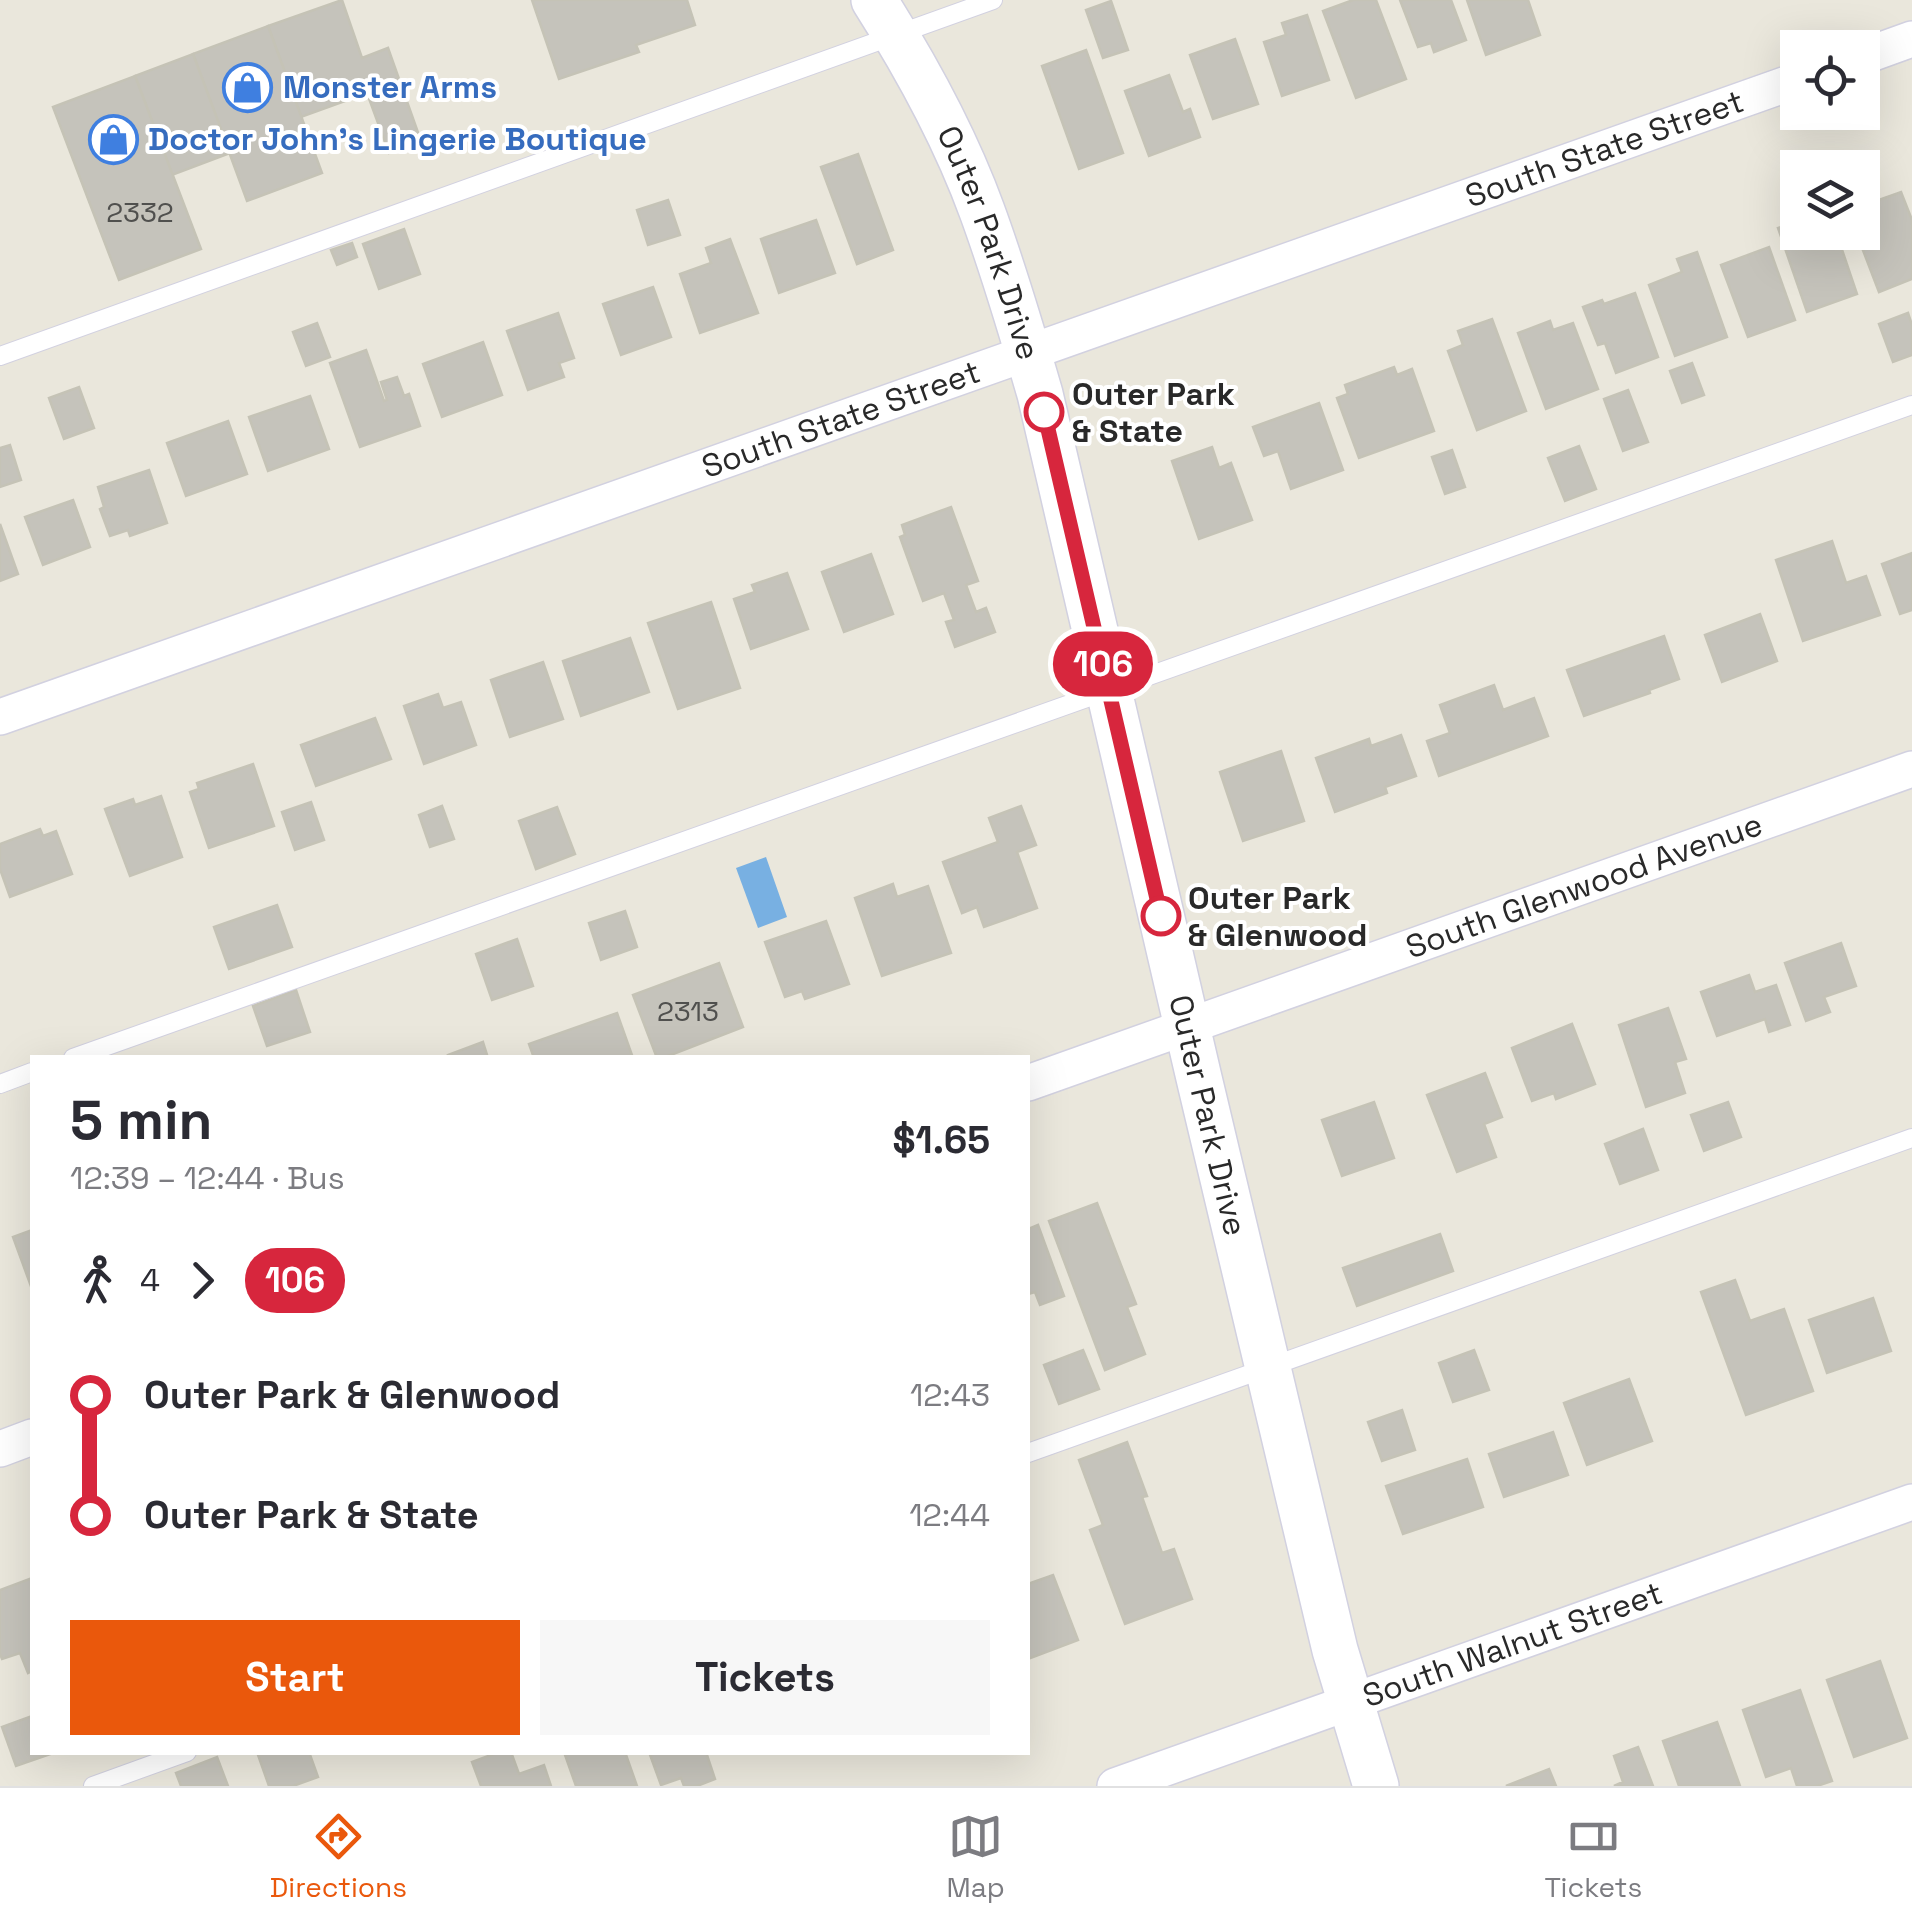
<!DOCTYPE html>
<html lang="en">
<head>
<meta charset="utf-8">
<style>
	body { margin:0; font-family:"Space Grotesk",sans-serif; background:#f7f7f7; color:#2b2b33; height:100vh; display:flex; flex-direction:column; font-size:38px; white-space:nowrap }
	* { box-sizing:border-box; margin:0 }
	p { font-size:32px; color:#7c7c81 }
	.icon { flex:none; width:55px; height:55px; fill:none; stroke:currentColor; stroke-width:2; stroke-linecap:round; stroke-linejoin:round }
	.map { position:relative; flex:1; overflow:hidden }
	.sheet { position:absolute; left:30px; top:1055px; width:1000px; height:700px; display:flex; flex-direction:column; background:#fff; border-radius:0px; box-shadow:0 10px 40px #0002 }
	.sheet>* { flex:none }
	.badge { padding:0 20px; border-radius:32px; font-size:35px; line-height:65px }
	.controls { position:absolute; left:1780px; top:30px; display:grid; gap:20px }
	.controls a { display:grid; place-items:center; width:100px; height:100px; border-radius:0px; background:#fff; box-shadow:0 10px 40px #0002; font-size:50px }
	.map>.badge { position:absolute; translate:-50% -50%; box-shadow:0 0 0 5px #fff }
	.legs { display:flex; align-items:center; gap:15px; height:110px; padding:0 40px; font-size:32px }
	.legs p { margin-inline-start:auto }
	.head { display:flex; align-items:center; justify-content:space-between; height:170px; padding:0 40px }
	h1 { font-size:55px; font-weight:800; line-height:75px }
	.primary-button { display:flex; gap:20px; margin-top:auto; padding:20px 40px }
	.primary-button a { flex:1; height:115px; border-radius:0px; background:#ea580c; color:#fff; font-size:40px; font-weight:800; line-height:115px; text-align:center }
	.primary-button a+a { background:#f7f7f7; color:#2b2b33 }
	ul { padding:0 40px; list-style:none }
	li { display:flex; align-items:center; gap:35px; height:120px; font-size:38px }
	li i { display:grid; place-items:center; width:15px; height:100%; margin:0 12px; background:currentColor }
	li i::after { content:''; width:25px; height:25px; margin:-12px; border:8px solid; border-radius:50%; background:#fff }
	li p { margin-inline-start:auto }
	li:first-child i { background:linear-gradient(#0000 50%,currentColor 0) }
	li:last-child i { background:linear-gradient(currentColor 50%,#0000 0) }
	.menu { display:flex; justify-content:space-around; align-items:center; height:140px; border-top:2px solid #e1e1e2; background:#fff; font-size:28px; color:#7c7c81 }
	.menu a { display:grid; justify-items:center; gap:5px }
	.menu .current { color:#ea580c }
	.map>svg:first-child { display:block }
</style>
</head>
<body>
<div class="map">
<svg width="1912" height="1786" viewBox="0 0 1912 1786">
	<rect width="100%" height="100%" fill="#eae7dc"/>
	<path fill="#78b0e2" d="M766,857L787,917L758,928L736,868Z"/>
	<g fill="#c5c3bb" stroke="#c5c3b6" stroke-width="2.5">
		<path d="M342,0L362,58L388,48L421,141L389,153L367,93L301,117L268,26Z"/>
		<path d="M532,0H687L695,25L636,45L639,52L559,79Z"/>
		<path d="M1353,0H1376L1406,79L1356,98L1323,11Z"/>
		<path d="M1400,0H1451L1466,40L1434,52L1431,43L1418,47Z"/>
		<path d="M1467,0H1528L1540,35L1486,55Z"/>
		<path d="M1111,1L1128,50L1103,58L1086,10Z"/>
		<path d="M1307,15L1329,80L1282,96L1264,42L1286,35L1282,23Z"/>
		<path d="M268,26L322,173L247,201L193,54Z"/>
		<path d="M1235,39L1258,104L1213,119L1190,55Z"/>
		<path d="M1086,50L1123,153L1079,169L1042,66Z"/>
		<path d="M193,54L230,153L172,175L135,76Z"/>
		<path d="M1169,75L1183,112L1190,109L1200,137L1149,156L1125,91Z"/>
		<path d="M135,76L201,249L119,280L53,107Z"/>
		<path d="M858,154L893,250L857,264L821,167Z"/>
		<path d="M1901,192L1912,220V279L1879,292L1856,232H1862V206Z"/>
		<path d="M668,200L680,235L648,245L637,210Z"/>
		<path d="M816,220L835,273L779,293L761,239Z"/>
		<path d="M1798,221V232H1836L1857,294L1807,312L1778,228Z"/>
		<path d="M404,229L420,274L379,289L363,244Z"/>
		<path d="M730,239L758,313L700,333L680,274L711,263L706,248Z"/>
		<path d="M352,243L357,257L337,265L331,250Z"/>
		<path d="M1769,247L1795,320L1748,337L1721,265Z"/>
		<path d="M1697,252L1727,337L1675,356L1649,285L1682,272L1677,259Z"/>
		<path d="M653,287L671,337L621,355L603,304Z"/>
		<path d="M1635,293L1658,357L1616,373L1605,343L1598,345L1583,307L1602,300L1604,304Z"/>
		<path d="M558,313L574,358L559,363L564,377L528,390L507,331Z"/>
		<path d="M1908,313L1912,325V355L1893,362L1879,324Z"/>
		<path d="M1492,319L1526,411L1477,430L1448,351L1463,345L1458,331Z"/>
		<path d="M1550,321L1553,330L1573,323L1598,389L1546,409L1518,333Z"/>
		<path d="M317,323L330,357L306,366L293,332Z"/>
		<path d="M483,342L502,395L442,417L423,364Z"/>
		<path d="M366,350L384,401L387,400L381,382L397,377L404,396L409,394L420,426L360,447L330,363Z"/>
		<path d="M1692,363L1704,395L1682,403L1670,371Z"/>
		<path d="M1394,367L1397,375L1412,369L1434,431L1359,458L1337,398L1348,394L1345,385Z"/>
		<path d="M79,387L94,428L64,439L49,398Z"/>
		<path d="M1628,390L1648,442L1623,451L1604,399Z"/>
		<path d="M310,396L329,449L268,471L249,417Z"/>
		<path d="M1319,403L1343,470L1291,489L1278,451L1264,456L1253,427Z"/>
		<path d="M228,421L247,474L186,496L167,443Z"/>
		<path d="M10,445L21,480L0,487V448Z"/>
		<path d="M1579,446L1596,489L1565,501L1548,458Z"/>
		<path d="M1212,447L1219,468L1231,463L1252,520L1199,539L1172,461Z"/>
		<path d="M1452,450L1465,487L1445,494L1432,457Z"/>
		<path d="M149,470L167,523L130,536L128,530L110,536L100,509L104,507L98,487Z"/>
		<path d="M73,500L90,547L43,565L25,517Z"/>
		<path d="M951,507L978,581L966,585L976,612L986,608L995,632L955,647L946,622L954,620L944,593L923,601L900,537L905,535L902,525Z"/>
		<path d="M0,524L18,574L0,581Z"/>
		<path d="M1832,541L1846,583L1866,576L1880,615L1803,641L1776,560Z"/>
		<path d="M1912,553V610L1900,614L1882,564Z"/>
		<path d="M871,554L893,614L844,632L822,572Z"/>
		<path d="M787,573L808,629L751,649L734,599L755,592L752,585Z"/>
		<path d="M711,602L740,688L678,709L648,623Z"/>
		<path d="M1760,614L1777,661L1722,682L1705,635Z"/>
		<path d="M1664,636L1679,679L1649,690L1650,693L1584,716L1567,670Z"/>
		<path d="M630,638L649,692L581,716L563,661Z"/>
		<path d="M543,662L563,719L510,737L491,680Z"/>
		<path d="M1494,685L1503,710L1534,698L1548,736L1439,776L1427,741L1450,733L1440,705Z"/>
		<path d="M438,694L443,708L461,702L476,745L424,764L404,706Z"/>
		<path d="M375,718L391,759L316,786L301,745Z"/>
		<path d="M1401,735L1416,776L1385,787L1387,793L1335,812L1316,758L1369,739L1371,746Z"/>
		<path d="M1281,751L1304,821L1243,841L1220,772Z"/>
		<path d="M253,764L274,826L209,848L190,792L199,789L197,783Z"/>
		<path d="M161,796L182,857L130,876L105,809L133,799L135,805Z"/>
		<path d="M311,802L324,840L295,850L282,812Z"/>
		<path d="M442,806L454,839L430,847L419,815Z"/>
		<path d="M1021,806L1036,845L1017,852L1037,908L984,927L977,907L962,913L943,862L998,842L989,818Z"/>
		<path d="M557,807L575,854L536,869L519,821Z"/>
		<path d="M40,829L43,836L56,831L72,874L10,897L0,869V844Z"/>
		<path d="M893,884L897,897L928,886L951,953L882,976L855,898Z"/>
		<path d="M277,905L292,947L229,969L214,927Z"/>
		<path d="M625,911L637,947L601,960L589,923Z"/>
		<path d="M826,921L849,984L805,999L802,991L785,997L765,942Z"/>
		<path d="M517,939L533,986L492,1000L476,954Z"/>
		<path d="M1841,943L1856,986L1824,997L1830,1012L1806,1021L1785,963Z"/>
		<path d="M719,963L743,1027L663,1058H657L633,995Z"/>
		<path d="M1749,975L1755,992L1776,985L1790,1025L1769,1032L1765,1019L1717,1036L1701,992Z"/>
		<path d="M296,990L310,1032L267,1046L253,1006Z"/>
		<path d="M1668,1008L1686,1059L1675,1062L1685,1093L1646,1107L1619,1025Z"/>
		<path d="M617,1013L633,1058H534L529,1044Z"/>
		<path d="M1572,1024L1595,1084L1556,1099L1554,1093L1532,1101L1512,1048Z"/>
		<path d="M483,1042L488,1058H449L448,1055Z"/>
		<path d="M1485,1073L1502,1117L1484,1124L1496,1157L1457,1172L1427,1095Z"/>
		<path d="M1374,1102L1394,1158L1342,1176L1322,1120Z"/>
		<path d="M1728,1102L1741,1137L1704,1151L1691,1115Z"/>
		<path d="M1643,1129L1658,1170L1620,1184L1605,1144Z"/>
		<path d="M1097,1203L1136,1304L1127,1307L1145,1354L1105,1370L1049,1221Z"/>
		<path d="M1038,1225L1064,1296L1040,1305L1035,1292L1028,1294V1229Z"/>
		<path d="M32,1230V1289L13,1237Z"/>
		<path d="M1440,1234L1453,1271L1357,1306L1343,1268Z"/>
		<path d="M1735,1280L1750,1321L1784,1309L1813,1391L1746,1415L1701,1292Z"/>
		<path d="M1873,1298L1891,1351L1827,1373L1809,1320Z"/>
		<path d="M1083,1350L1099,1389L1059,1404L1044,1365Z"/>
		<path d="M1474,1350L1489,1390L1453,1402L1439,1363Z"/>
		<path d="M1629,1379L1652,1441L1587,1465L1564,1403Z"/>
		<path d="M1402,1410L1415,1450L1382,1461L1368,1422Z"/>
		<path d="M1553,1432L1568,1475L1504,1497L1489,1454Z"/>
		<path d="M1127,1442L1147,1496L1142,1497L1162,1553L1174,1549L1192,1599L1125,1624L1090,1530L1103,1525L1079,1460Z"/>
		<path d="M1467,1459L1483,1507L1403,1534L1386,1486Z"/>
		<path d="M1053,1575L1078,1640L1028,1659V1584Z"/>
		<path d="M32,1578V1671L28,1673L20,1653L2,1659L0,1654V1590Z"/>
		<path d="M1880,1661L1907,1738L1854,1757L1827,1680Z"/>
		<path d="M1800,1690L1832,1781L1817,1786H1797L1791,1768L1766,1777L1743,1710Z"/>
		<path d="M32,1716V1752H56L16,1766L2,1727Z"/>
		<path d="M1717,1722L1740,1786H1679L1663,1741Z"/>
		<path d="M1638,1747L1653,1786H1614L1623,1782L1614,1756Z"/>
		<path d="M257,1752H309L318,1777L293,1786H269Z"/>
		<path d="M499,1752H511L519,1774L544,1765L551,1786H481L472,1762Z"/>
		<path d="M564,1752H625L637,1786H576Z"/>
		<path d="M649,1752H706L715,1779L697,1786H684L681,1778L661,1785Z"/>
		<path d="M217,1757L228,1786H181L176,1773Z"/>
		<path d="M1549,1769L1556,1786H1506Z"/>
	</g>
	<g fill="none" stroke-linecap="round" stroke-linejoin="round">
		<defs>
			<g id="service">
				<path d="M0,356L993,0"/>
				<path d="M73,1058L1912,405"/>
				<path d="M0,1084L32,1072"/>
				<path d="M1028,1453L1912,1138"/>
				<path d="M93,1786L187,1752"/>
			</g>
			<g id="minor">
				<path d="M1862,57L1912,39"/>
				<path id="s1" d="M0,717L1798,80"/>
				<path id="s2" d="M1028,1083L1912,769"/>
				<path d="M0,1449L32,1437"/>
				<path id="s3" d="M1115,1786L1912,1502"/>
			</g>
			<g id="tertiary">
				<path id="s4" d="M874,0C916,66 955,137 982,211C1004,271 1022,332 1040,394L1199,1078L1335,1650L1376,1786"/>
			</g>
		</defs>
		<use href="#service" stroke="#d2d1e0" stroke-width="20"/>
		<use href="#minor" stroke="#d2d1e0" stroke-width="38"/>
		<use href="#tertiary" stroke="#d2d1e0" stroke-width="48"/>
		<use href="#service" stroke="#fff" stroke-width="18"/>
		<use href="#minor" stroke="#fff" stroke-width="35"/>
		<use href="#tertiary" stroke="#fff" stroke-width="45"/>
	</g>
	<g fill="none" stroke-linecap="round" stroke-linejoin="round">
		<defs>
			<path id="line-1" d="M1044,412L1161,916"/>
		</defs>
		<use href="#line-1" stroke="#fff" stroke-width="22"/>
		<use href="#line-1" stroke="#d7263d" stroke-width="15"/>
	</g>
	<defs>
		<symbol id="shop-ring" viewBox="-11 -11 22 22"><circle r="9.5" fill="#fff" stroke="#3f7fe0" stroke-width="1.5"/><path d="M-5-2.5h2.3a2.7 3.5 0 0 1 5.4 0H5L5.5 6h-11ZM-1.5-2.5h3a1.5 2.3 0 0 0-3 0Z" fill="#3f7fe0"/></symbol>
	</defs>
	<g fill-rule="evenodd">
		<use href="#shop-ring" x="220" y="60" width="55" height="55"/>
		<use href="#shop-ring" x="86" y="112" width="55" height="55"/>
	</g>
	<g fill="#fff" stroke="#d7263d" stroke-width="5">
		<circle cx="1044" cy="412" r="18"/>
		<circle cx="1161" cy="916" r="18"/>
	</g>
	<g text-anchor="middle" stroke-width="8" stroke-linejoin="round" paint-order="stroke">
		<g font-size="28" fill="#50504e">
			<text x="140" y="222">2332</text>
			<text x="688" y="1021">2313</text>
		</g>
		<g font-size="32" font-weight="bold" fill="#366cbe" stroke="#fff" text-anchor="start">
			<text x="283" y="98">Monster Arms</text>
			<text x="148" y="150">Doctor John's Lingerie Boutique</text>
		</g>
		<g font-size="32" fill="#292929" stroke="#fff">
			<text dy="11" stroke="none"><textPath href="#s1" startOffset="1702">South State Street</textPath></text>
			<text dy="11" stroke="none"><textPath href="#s4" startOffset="270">Outer Park Drive</textPath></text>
			<text dy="11" stroke="none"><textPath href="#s1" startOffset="892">South State Street</textPath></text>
			<text dy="11" stroke="none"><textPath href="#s2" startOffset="590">South Glenwood Avenue</textPath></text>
			<text dy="11" stroke="none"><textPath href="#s4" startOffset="1170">Outer Park Drive</textPath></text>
			<text dy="11" stroke="none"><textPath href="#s3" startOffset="422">South Walnut Street</textPath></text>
		</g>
		<g font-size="32" font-weight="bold" fill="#292929" stroke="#fff" text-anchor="start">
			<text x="1072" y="405">Outer Park<tspan x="1072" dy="37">&amp; State</tspan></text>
			<text x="1188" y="909">Outer Park<tspan x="1188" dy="37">&amp; Glenwood</tspan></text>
		</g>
	</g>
</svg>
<div class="controls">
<a><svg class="icon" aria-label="locate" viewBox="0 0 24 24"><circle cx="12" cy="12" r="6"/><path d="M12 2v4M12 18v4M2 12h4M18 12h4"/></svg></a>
<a><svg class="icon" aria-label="layers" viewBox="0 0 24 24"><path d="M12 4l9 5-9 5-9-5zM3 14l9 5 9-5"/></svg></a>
</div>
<b class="badge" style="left:1103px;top:664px;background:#d7263d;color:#fff">106</b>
<section class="sheet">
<div class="head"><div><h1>5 min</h1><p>12:39 – 12:44 · Bus</p></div><b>$1.65</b></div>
<div class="legs"><svg class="icon" aria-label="walk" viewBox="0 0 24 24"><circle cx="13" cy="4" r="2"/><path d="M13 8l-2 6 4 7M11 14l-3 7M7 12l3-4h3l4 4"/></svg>4<svg class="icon" aria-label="forward" viewBox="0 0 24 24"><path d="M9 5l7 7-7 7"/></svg><b class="badge" style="background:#d7263d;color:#fff">106</b></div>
<ul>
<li><i style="color:#d7263d"></i><b>Outer Park &amp; Glenwood</b><p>12:43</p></li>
<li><i style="color:#d7263d"></i><b>Outer Park &amp; State</b><p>12:44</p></li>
</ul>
<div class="primary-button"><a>Start</a><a>Tickets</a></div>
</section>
</div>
<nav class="menu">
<a class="current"><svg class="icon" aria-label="directions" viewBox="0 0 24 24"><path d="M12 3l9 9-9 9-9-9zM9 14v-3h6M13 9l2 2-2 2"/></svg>Directions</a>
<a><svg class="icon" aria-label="map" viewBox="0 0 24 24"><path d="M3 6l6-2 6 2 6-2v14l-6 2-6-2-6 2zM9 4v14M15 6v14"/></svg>Map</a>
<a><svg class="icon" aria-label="tickets" viewBox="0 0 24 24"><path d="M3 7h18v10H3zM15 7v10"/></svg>Tickets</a>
</nav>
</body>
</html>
